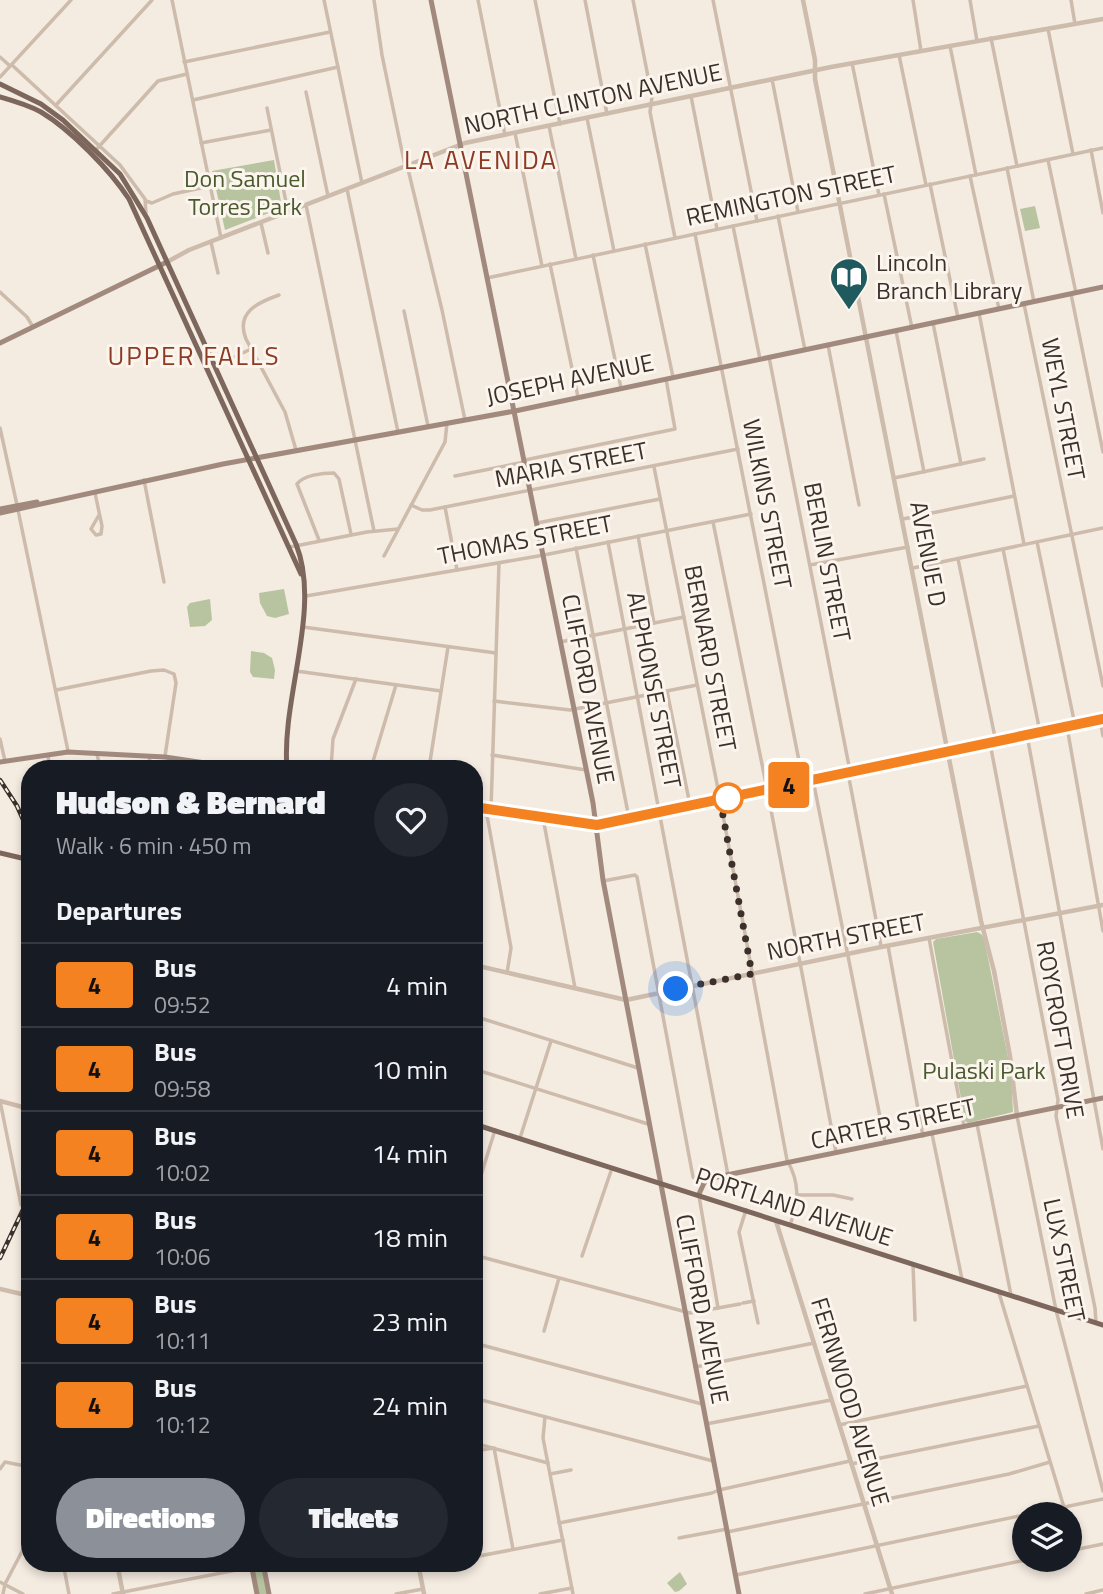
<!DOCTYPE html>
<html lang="en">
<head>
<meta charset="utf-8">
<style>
	body { margin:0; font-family:"Titillium Web",sans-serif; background:#242831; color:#f1f3f6; height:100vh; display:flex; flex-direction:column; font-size:26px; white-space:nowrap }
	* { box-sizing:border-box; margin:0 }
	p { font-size:23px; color:#9ea1a6 }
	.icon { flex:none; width:38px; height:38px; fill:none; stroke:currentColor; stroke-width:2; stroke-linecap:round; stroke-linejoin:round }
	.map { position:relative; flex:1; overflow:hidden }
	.side { position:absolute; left:21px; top:760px; width:462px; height:812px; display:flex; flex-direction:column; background:#171b24; border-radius:28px; box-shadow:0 4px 10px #0003 }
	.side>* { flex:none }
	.badge { padding:0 14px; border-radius:5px; font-size:24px; line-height:46px }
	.tools { position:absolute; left:1012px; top:1502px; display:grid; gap:14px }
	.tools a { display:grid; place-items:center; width:70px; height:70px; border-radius:50%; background:#171b24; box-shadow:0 4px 10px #0003; font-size:35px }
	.you { position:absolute; width:35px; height:35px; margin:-18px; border:5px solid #fff; border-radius:50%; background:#1a73e8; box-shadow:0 0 0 10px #1a73e833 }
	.map>.badge { position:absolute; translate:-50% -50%; box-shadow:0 0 0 4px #fff }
	h2 { padding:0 35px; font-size:26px; line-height:63px }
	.round { display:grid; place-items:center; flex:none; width:74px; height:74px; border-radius:37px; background:#242831 }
	.summary { display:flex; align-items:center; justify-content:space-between; height:119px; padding:0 35px }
	h1 { font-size:33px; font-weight:800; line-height:52px }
	.cta { display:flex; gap:14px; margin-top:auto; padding:14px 35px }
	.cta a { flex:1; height:80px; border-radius:42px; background:#8c9099; color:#fff; font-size:28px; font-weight:800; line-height:80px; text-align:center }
	.cta a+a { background:#242831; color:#f1f3f6 }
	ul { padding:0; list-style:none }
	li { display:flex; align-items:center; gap:21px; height:84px; padding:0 35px; border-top:2px solid #363941 }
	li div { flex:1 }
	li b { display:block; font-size:26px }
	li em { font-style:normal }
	li .badge { min-width:77px; font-weight:700; text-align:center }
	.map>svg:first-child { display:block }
</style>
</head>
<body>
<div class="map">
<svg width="1103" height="1594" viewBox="0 0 1103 1594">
	<rect width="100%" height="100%" fill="#f4ebe1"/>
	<g fill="#b8c4a0">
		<path d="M274,160L282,208L225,230L212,171Z"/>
		<path d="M1035,206L1040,228L1025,231L1020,209Z"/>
		<path d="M284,589L289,614L275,618L267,616L260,603L259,593Z"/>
		<path d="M210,599L212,620L205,626L190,627L187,607L190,603Z"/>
		<path d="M251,651L264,653L272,658L275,670L274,679L253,677L250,672Z"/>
		<path d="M977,932L981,934L984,938L1011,1072L1013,1112L968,1123L965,1121L933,942L936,939Z"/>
		<path d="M253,1563H261L267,1594H259Z"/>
		<path d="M680,1572L687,1584L679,1591L675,1592L667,1583Z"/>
	</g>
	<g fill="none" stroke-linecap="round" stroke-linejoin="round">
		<g stroke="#cdbbac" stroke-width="3.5">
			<path d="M172,0L221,238"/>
			<path d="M324,0L362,183"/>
			<path d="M374,0L382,55L405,166"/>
			<path d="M478,0L505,135"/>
			<path d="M535,0L560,124"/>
			<path d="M585,0L607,114"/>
			<path d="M633,0L652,97L650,112L675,238"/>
			<path d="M713,0L757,221"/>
			<path d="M913,0L921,51"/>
			<path d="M970,0L977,41"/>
			<path d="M1071,0L1075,24"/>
			<path d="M1048,29L1073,154"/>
			<path d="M991,38L1017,166"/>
			<path d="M950,46L976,175"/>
			<path d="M899,55L926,185"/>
			<path d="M0,57L10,66"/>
			<path d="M184,62L330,32"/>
			<path d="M852,63L879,195"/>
			<path d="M12,65L120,165L145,199L146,213"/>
			<path d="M0,77L71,0"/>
			<path d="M772,79L798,212"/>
			<path d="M306,92L328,196"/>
			<path d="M691,96L717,229"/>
			<path d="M193,100L338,67"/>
			<path d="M56,105L152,0"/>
			<path d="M267,108L288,212"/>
			<path d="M587,118L614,251"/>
			<path d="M549,126L576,259"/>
			<path d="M515,133L542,266"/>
			<path d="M201,143L271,130"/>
			<path d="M1091,150L1103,213"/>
			<path d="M95,151L158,81L187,74"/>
			<path d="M1048,160L1076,293"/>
			<path d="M407,165L442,310L465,420"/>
			<path d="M1007,168L1034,302"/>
			<path d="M970,176L999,309"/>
			<path d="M930,184L958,318"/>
			<path d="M347,189L398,432"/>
			<path d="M884,194L912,328"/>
			<path d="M146,201L152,203L173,194L210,186"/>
			<path d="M306,205L374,531"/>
			<path d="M778,216L805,350"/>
			<path d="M261,223L268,253"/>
			<path d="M733,226L760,359"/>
			<path d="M695,234L803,781"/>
			<path d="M211,242L218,273"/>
			<path d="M645,244L673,377"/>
			<path d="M593,255L621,388"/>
			<path d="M550,264L578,397"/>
			<path d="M487,278L1103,148"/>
			<path d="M0,292L27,317L33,327"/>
			<path d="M1071,294L1103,452"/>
			<path d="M279,295C259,302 235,312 246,339L285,412L296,450"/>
			<path d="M1024,304L1103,686"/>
			<path d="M404,311L428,426"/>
			<path d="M979,313L1024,544"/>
			<path d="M933,323L961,464"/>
			<path d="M896,331L924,472"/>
			<path d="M828,345L859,505"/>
			<path d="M769,357L850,771"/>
			<path d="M215,366L251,349"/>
			<path d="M0,428L17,505"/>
			<path d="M525,460L675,429L666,379"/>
			<path d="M654,467L720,799L787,1160C800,1183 799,1201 790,1225"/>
			<path d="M455,476L525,462"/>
			<path d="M894,478L984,459"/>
			<path d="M144,480L164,582"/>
			<path d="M95,493L102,526L101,534L96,535L91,529L99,515"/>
			<path d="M411,505L422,510H430L738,449"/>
			<path d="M445,507L457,570"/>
			<path d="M18,510L68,751"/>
			<path d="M903,519L1014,496"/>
			<path d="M713,522L767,789L836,1152"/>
			<path d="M537,523L660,499"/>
			<path d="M638,536L654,623"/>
			<path d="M319,540L297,484C303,475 323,473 334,473L339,479L351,534"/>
			<path d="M608,542L728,1175"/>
			<path d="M1037,542L1075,725"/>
			<path d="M290,547L367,532L398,529"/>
			<path d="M576,548L629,818"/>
			<path d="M1003,549L1040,732"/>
			<path d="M384,556L445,442L447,423"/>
			<path d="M958,559L996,742"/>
			<path d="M810,565L908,547"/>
			<path d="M913,568L1103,528"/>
			<path d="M306,596L544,555L751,514"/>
			<path d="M303,627L496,653"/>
			<path d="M560,642L684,617"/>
			<path d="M296,671L441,691"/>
			<path d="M56,690L151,671L164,670L174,674L176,683L165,756"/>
			<path d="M667,691L690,805"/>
			<path d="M494,701L570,710L697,685"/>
			<path d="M1100,720L1103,736"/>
			<path d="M1067,727L1103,931"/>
			<path d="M1027,735L1103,1149"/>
			<path d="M0,739L5,761"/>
			<path d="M990,743L1058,1100L1056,1116L1095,1308L1096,1323"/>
			<path d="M97,754L100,768"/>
			<path d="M492,755L586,770"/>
			<path d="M48,756L50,768"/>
			<path d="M149,756L151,768"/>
			<path d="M331,768L333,739L356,679"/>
			<path d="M371,768L396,685"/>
			<path d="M429,768L448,647"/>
			<path d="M848,773L881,946"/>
			<path d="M813,780L885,1142"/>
			<path d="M491,809L499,563"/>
			<path d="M486,810L511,948L507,973"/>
			<path d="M543,818L575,988"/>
			<path d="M603,881L635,875L637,877L693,1177L703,1184"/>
			<path d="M929,938L964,1126"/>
			<path d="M888,946L923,1136"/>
			<path d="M474,1016L638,1068"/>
			<path d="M474,1069L648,1124"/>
			<path d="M0,1101L21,1205"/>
			<path d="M1017,1116L1056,1310L1103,1491"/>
			<path d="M977,1124L1011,1295"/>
			<path d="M932,1134L962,1279"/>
			<path d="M520,1138L551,1041"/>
			<path d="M797,1195H833L852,1199"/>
			<path d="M699,1196L718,1308"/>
			<path d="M474,1198L495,1130"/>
			<path d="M746,1210L739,1232L758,1323"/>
			<path d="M474,1255L690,1313L740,1304"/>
			<path d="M582,1256L612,1168"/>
			<path d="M913,1264L915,1320"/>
			<path d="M999,1293L1066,1514"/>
			<path d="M743,1303L754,1301"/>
			<path d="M544,1331L559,1278"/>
			<path d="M474,1343L702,1404"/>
			<path d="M695,1367L814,1343"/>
			<path d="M474,1398L713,1461"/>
			<path d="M545,1417L543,1438L573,1594"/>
			<path d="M706,1424L831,1400"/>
			<path d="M839,1425L1027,1386"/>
			<path d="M474,1443L548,1463"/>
			<path d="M474,1451L494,1448L513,1549"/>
			<path d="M851,1464L1039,1426"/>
			<path d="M0,1469L5,1462L30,1467"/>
			<path d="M550,1474L571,1470"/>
			<path d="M1031,1514L1103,1499"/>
			<path d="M559,1523L712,1493L719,1490L850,1461"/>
			<path d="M1069,1526L1077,1550"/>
			<path d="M727,1532L1009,1474L1050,1462"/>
			<path d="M679,1538L727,1529"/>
			<path d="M1069,1551L1103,1544"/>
			<path d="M474,1557L563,1540"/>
			<path d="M63,1563L69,1594"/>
			<path d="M419,1568L446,1563"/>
			<path d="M736,1575L1024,1515"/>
			<path d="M0,1582L23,1594"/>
			<path d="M3,1594L5,1584L30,1536"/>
			<path d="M113,1594L273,1563"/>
			<path d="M396,1594L423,1589"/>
			<path d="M540,1594L572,1588"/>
			<path d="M865,1594L1030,1559"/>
			<path d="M1086,1594L1103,1590"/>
		</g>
		<g stroke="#cdbbac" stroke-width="4.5">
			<path d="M803,0L815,60V79L981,921L994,971L1010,1056L1017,1116"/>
			<path d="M167,262L189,250L465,143L831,67L1103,19"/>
			<path d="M474,965L626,1000L881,947L1103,905"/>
			<path d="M0,1101L30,1109"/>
			<path d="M776,1221L892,1594"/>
			<path d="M0,1289L30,1296"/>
			<path d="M117,1563L123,1594"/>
			<path d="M418,1563L424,1594"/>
		</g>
		<g stroke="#a18a7d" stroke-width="5">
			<path d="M431,0L593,803L603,880L739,1594"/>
			<path d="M0,343L167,262"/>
			<path d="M0,509L37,502"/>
			<path d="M0,513L223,464L515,411L1103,287"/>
			<path d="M0,762L68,752L165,757L239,768"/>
			<path d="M474,807L597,825L1103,719"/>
			<path d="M699,1194L704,1183L712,1178L1103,1098"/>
			<path d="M251,1563L257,1594"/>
			<path d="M263,1563L269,1594"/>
		</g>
		<g stroke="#7d675c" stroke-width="5">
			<path d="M0,84L41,104L63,120L120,174L147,218L296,544C322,609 281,699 287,768"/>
			<path d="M0,97C14,101 28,105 41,112C71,130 110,170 129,199L301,574"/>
			<path d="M0,853L30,860"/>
			<path d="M474,1124L1103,1325"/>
		</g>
		<defs>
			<g id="rail">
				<path d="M0,780L17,806L30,835"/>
				<path d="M0,1258L30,1195"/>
			</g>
		</defs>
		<use href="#rail" stroke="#3b302b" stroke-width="4.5"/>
		<use href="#rail" stroke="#fbf5ee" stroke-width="2" stroke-dasharray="5" stroke-linecap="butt"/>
	</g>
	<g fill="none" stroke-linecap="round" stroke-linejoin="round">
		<defs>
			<path id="line" d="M474,807L597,825L1103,719"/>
		</defs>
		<use href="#line" stroke="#fff" stroke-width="16"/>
		<use href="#line" stroke="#f58220" stroke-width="10"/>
		<path stroke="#3b302b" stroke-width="7" stroke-dasharray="0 12.6" d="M676,989L752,974L720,799L728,798"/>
	</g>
	<defs>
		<symbol id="library-pin" viewBox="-11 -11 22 30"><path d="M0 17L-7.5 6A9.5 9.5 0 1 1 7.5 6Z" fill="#1f5a5e" stroke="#fbf5ee"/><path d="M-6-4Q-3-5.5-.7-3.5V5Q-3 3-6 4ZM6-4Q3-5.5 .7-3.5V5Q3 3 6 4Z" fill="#fff"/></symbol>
	</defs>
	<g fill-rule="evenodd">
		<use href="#library-pin" x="827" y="255" width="44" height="60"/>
	</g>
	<circle fill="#fff" stroke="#f58220" stroke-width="3.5" cx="728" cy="798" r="14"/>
	<g text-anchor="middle" stroke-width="6" stroke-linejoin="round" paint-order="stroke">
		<g font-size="24" fill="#3b302b" stroke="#fbf5ee">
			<text transform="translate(593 99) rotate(-12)" y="8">NORTH CLINTON AVENUE</text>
			<text transform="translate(791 196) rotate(-12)" y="8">REMINGTON STREET</text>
			<text transform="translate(570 380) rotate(-12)" y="8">JOSEPH AVENUE</text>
			<text transform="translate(1063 409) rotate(79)" y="8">WEYL STREET</text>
			<text transform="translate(571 465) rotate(-11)" y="8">MARIA STREET</text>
			<text transform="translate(767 504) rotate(79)" y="8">WILKINS STREET</text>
			<text transform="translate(525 540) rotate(-11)" y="8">THOMAS STREET</text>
			<text transform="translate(928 554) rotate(79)" y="8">AVENUE D</text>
			<text transform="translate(827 562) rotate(79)" y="8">BERLIN STREET</text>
			<text transform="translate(710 658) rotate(79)" y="8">BERNARD STREET</text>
			<text transform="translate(588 689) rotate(79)" y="8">CLIFFORD AVENUE</text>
			<text transform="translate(654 690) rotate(79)" y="8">ALPHONSE STREET</text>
			<text transform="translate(846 937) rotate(-11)" y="8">NORTH STREET</text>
			<text transform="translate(1060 1030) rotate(80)" y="8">ROYCROFT DRIVE</text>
			<text transform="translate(893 1124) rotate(-12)" y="8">CARTER STREET</text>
			<text transform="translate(794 1207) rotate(18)" y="8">PORTLAND AVENUE</text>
			<text transform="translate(1064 1260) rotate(78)" y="8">LUX STREET</text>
			<text transform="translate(702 1309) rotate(79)" y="8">CLIFFORD AVENUE</text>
			<text transform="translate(850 1402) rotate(73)" y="8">FERNWOOD AVENUE</text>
		</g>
		<g font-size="24" fill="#4a5a2e" stroke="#fbf5ee">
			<text x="245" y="187">Don Samuel<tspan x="245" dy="28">Torres Park</tspan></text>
			<text x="984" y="1079">Pulaski Park</text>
		</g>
		<g font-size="24" fill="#3b302b" stroke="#fbf5ee" text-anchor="start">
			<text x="876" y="271">Lincoln<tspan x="876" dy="28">Branch Library</tspan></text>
		</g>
		<g font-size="26" letter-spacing="2" fill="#8c3b22" stroke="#fbf5ee">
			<text x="481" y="169">LA AVENIDA</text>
			<text x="194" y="365">UPPER FALLS</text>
		</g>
	</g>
</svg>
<div class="tools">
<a><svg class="icon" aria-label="layers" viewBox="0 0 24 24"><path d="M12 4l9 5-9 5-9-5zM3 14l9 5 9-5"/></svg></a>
</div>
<div class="you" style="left:676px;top:989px"></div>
<b class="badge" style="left:789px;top:785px;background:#f58220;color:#111">4</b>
<section class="side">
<div class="summary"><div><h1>Hudson &amp; Bernard</h1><p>Walk · 6 min · 450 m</p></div><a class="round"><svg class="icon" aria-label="heart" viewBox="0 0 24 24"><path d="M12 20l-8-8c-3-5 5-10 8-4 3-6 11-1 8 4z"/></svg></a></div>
<h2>Departures</h2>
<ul>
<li><span class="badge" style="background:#f58220;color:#111">4</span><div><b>Bus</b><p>09:52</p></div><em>4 min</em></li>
<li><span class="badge" style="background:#f58220;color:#111">4</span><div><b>Bus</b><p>09:58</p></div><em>10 min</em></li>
<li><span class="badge" style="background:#f58220;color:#111">4</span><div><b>Bus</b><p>10:02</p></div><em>14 min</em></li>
<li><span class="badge" style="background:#f58220;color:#111">4</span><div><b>Bus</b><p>10:06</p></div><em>18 min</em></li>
<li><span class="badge" style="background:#f58220;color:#111">4</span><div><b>Bus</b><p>10:11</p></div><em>23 min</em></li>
<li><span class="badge" style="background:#f58220;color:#111">4</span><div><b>Bus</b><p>10:12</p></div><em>24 min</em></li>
</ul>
<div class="cta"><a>Directions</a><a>Tickets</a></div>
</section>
</div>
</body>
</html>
